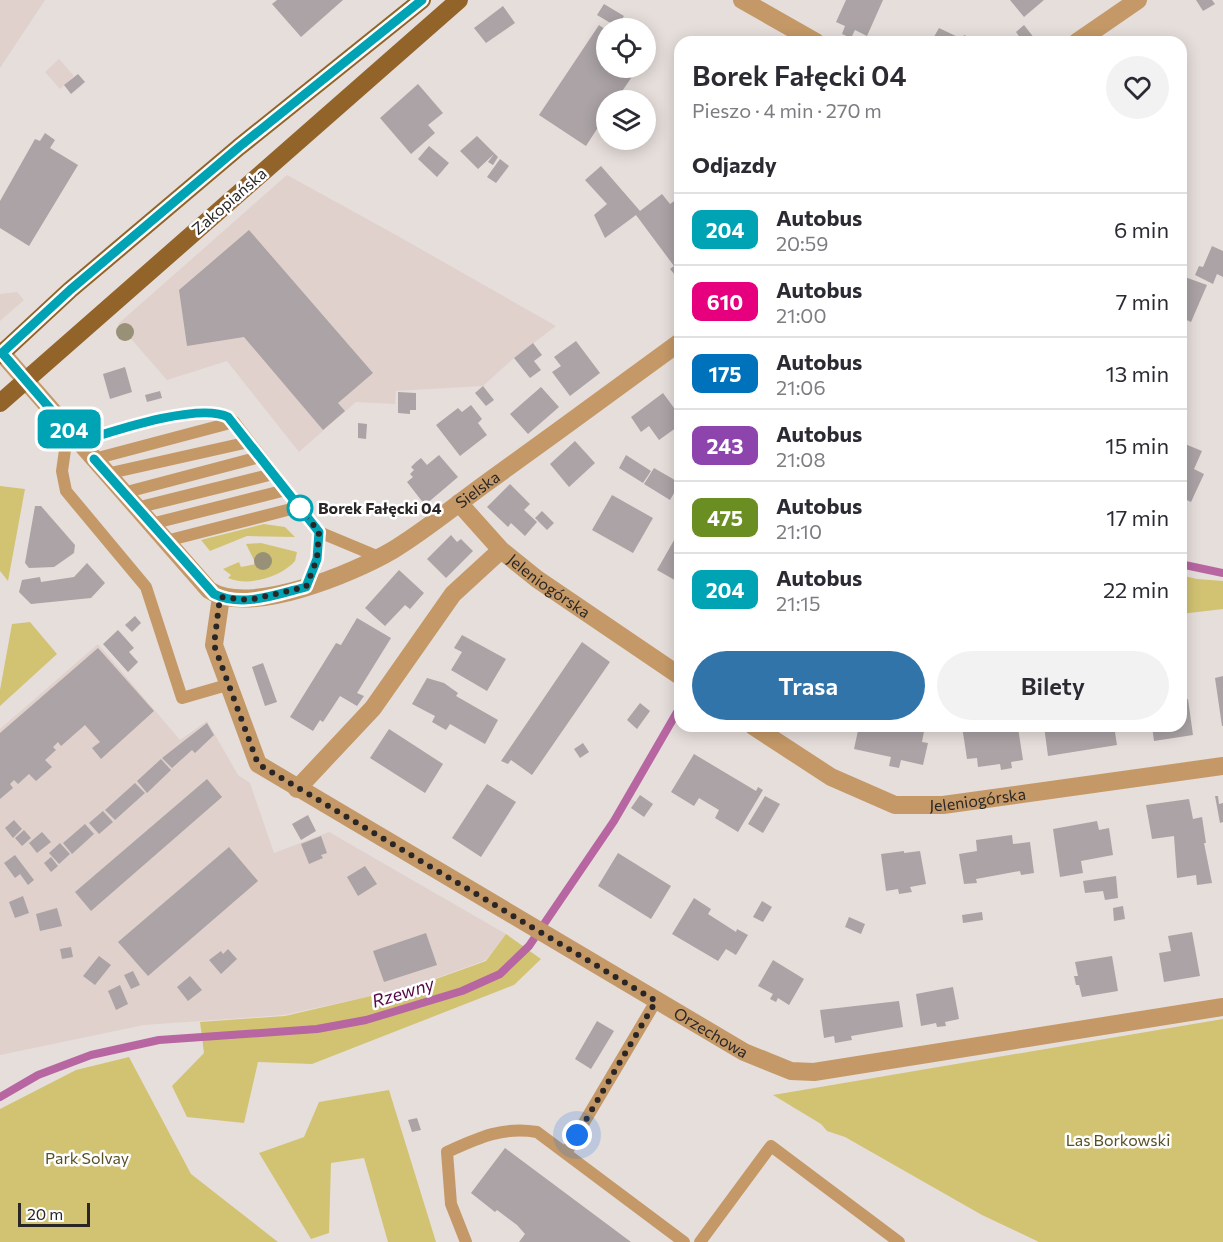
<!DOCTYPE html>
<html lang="pl">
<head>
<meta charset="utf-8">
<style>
	body { margin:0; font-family:Commissioner,sans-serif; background:#f2f2f3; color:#2b2b33; height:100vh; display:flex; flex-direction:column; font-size:22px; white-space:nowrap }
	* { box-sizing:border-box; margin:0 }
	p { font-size:20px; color:#7c7c81 }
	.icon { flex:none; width:33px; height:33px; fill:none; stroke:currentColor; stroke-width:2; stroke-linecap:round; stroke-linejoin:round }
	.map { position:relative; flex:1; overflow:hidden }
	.drawer { position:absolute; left:674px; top:36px; width:513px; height:696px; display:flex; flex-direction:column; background:#fff; border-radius:18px; box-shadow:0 3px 15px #0003 }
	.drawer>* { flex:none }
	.badge { padding:0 12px; border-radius:9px; font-size:21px; line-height:39px }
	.tools { position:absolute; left:596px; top:18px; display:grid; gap:12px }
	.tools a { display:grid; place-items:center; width:60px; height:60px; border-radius:50%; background:#fff; box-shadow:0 3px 15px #0003; font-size:30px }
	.scale { position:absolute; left:18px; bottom:15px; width:72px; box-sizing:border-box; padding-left:6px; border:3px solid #292625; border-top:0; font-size:16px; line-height:21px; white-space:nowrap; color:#292625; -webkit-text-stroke:4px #fff; paint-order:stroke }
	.you { position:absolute; width:30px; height:30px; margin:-15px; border:4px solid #fff; border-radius:50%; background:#1a73e8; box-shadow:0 0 0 9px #1a73e833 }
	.map>.badge { position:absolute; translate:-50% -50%; box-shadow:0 0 0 3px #fff }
	h2 { padding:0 18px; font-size:22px; line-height:54px }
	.round { display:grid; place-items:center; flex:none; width:63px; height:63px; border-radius:32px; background:#f2f2f3 }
	.head { display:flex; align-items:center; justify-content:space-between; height:102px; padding:0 18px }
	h1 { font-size:28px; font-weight:600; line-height:45px }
	.primary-button { display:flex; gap:12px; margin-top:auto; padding:12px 18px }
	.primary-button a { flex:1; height:69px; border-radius:36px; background:#3174a9; color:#fff; font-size:24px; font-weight:600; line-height:69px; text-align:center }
	.primary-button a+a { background:#f2f2f3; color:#2b2b33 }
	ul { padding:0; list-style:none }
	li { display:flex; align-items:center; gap:18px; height:72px; padding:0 18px; border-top:2px solid #e1e1e2 }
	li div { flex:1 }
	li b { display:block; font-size:22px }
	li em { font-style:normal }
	li .badge { min-width:66px; font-weight:700; text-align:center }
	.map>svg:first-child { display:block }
</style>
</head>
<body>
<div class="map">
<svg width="1223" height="1242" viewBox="0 0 1223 1242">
	<rect width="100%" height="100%" fill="#e6dedb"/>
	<g fill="#e1d1cc">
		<path d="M0,0H45L0,68Z"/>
		<path d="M59,59L74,76L60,89L45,72Z"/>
		<path d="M287,175L396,235L556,326L514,358L483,386L396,391L395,404L356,402L299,452L227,361L167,380L118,324Z"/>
		<path d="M17,292L24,300L0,321V294Z"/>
		<path d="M98,644L180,740L207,721L238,775L250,783L274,853L329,832L506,934L486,960L374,1001L371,996L284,1015L144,1025L0,1055V729Z"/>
	</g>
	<g fill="#d2c373">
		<path d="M0,486L25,489L8,581L0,571Z"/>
		<path d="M264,524L285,527L295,537L247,536L210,551L201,540Z"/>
		<path d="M261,543L297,552L295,561C281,577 248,587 228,578L231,575L223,569L239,562L241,567L256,564L246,544Z"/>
		<path d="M1180,575L1197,579L1223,581V609L1181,614Z"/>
		<path d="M30,622L57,654L0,706V690L12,624Z"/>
		<path d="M506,934L541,959L514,985L312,1064L258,1062L244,1123L187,1117L172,1086L204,1053L200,1022L285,1016L371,996L375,1001L486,961Z"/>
		<path d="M1223,1019V1242H1039L982,1215L845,1137L827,1131L821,1124L773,1095Z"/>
		<path d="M129,1057L191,1174L278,1242H0V1109L76,1070Z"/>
		<path d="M389,1090L436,1242H388L364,1158L331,1163L329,1233L311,1239L259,1153L304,1137L319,1102Z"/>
	</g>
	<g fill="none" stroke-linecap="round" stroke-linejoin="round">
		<g stroke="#b766a2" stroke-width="8">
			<path d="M1180,564L1223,573"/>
			<path d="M0,1097L38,1075L91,1055L159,1040L317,1029L366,1020L462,991L500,974L529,946L614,821L680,707"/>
		</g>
	</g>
	<g fill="#aba3a5">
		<path d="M277,0H343L301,37L272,4Z"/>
		<path d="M846,0H883L867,36L855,30L851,38L842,34L845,26L836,22Z"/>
		<path d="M1010,0H1044L1024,17Z"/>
		<path d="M1196,0H1212L1215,4L1203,11Z"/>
		<path d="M604,4L624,16L622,19L638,28H619L597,15Z"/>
		<path d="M503,6L515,23L486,43L474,28Z"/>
		<path d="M599,25L606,30V68H638L616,100H606V115L586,146L539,115Z"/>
		<path d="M1024,25L1035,39L1032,42H1023L1016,32Z"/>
		<path d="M939,28L962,39L964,35L975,40L931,42Z"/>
		<path d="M78,74L85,82L71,94L64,85Z"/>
		<path d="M418,84L443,113L428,125L435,133L411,154L380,118Z"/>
		<path d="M45,133L55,140L50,148L78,165L29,246L0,228V201L35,139L40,141Z"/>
		<path d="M477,136L498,157L493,165L488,162L494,154L478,169L460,151Z"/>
		<path d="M429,146L449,163L437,177L418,159Z"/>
		<path d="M500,159L509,166L496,183L487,177Z"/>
		<path d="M601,166L640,211L662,194L670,204L680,197V281L670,269L674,266L636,215L605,238L594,215L607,204L585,180Z"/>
		<path d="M249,230L373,373L338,403L345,411L323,430L244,337L187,346L179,290Z"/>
		<path d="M1212,246L1223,251V277L1217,274L1213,284L1195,275L1199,266L1203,267Z"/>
		<path d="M1182,276L1207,285L1191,322L1180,317Z"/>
		<path d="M576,341L600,373L570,396L552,372L561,366L554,357Z"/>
		<path d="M533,343L542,355L534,361L541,370L530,378L514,358Z"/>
		<path d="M125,367L132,392L110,399L103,374Z"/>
		<path d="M483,386L494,400L486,406L475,393Z"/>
		<path d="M541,387L559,407L528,434L510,414Z"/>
		<path d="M160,391L162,398L147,402L145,395Z"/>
		<path d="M398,392L416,393V410H410V414L398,413Z"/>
		<path d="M663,393L680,416V425L659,440L649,426L641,432L631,417Z"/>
		<path d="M471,405L482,419L478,423L487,435L460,456L436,425L458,408L462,412Z"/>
		<path d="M358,423L367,424L366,439L358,438Z"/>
		<path d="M575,441L595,463L569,487L550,464Z"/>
		<path d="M1180,442L1202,451L1194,469L1204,474L1191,502L1180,497Z"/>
		<path d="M439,455L458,477L425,505L407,482L413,477L410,474L414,470L411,467L416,462L421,458L427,465Z"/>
		<path d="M626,455L651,471L643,483L619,468Z"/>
		<path d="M654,468L680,483L670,500L644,484Z"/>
		<path d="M510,484L530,504L524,510L537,522L525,536L511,523L508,527L487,507Z"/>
		<path d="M612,495L653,518L633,553L592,530Z"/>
		<path d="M35,506H41L75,545L74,553L54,567L29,568L25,563Z"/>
		<path d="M542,511L554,523L547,530L535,518Z"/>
		<path d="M451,535L457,542L461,539L473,551L446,578L427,559Z"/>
		<path d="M677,535L680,536V583L657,570Z"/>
		<path d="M87,563L105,583L91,598L31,604L19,592L22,580L40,577L41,582L74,577Z"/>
		<path d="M399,570L424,593L410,609L405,605L385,626L365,608Z"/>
		<path d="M135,616L141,623L132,632L125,625Z"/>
		<path d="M357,618L391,638L357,693L364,696L357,706L340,696L323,722L320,720L313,731L290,717L336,643L341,645Z"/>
		<path d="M118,630L134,648L129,652L138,662L128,672L103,644Z"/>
		<path d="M462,635L506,659L487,691L451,670L462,652L454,648Z"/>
		<path d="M582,642L610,662L532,775L511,760L508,764L501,761Z"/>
		<path d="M98,648L154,711L101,759L92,748L100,742L85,725L61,746L58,742L53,747L56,750L45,760L52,767L36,781L29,774L18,784L14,780L10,784L13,788L0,799V733Z"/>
		<path d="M263,663L277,702L265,706L252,667Z"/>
		<path d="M1223,676V726H1222L1215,678Z"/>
		<path d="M427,678L444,683L458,693L456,696L498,720L485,744L450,724L446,730L432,722L435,716L412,704Z"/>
		<path d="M1188,699L1193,735L1154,741L1152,726H1180V700Z"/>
		<path d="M640,703L650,711L637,729L627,720Z"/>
		<path d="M207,723L214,735L195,753L192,750L172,768L162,758Z"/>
		<path d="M859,726H925L922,742L928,743L923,765L901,760L899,768L889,766L891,757L854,749Z"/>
		<path d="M962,726H1000L1001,731L1018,728L1023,760L1011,762L1012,768L1001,770L1000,764L978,767L977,758L967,759Z"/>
		<path d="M1044,726H1114L1117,745L1048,756Z"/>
		<path d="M389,729L443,764L425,793L370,758Z"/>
		<path d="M583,743L589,752L580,758L574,749Z"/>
		<path d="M694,754L756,791L758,787L763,790L738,832L715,818L719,810L699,798L694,806L671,792Z"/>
		<path d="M161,759L171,770L147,793L137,781Z"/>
		<path d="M207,779L222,797L91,911L75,892Z"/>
		<path d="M135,783L145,793L115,820L105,810Z"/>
		<path d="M487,784L516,802L481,857L452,838Z"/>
		<path d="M640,795L653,804L644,817L631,808Z"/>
		<path d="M765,796L780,804L763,833L748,824Z"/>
		<path d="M1215,796H1218L1219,804L1223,803V822L1220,823Z"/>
		<path d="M1189,799L1193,819L1202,817L1206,843H1204L1212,883L1197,885L1196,875L1177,878L1174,836L1152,839L1146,805Z"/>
		<path d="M103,811L113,822L99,834L89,823Z"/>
		<path d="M308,815L316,831L301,840L292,824Z"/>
		<path d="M14,820L22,829L13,838L5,828Z"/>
		<path d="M1097,821L1099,830L1109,828L1113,855L1081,861L1083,873L1060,877L1053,829Z"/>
		<path d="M85,824L94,834L72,854L63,843Z"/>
		<path d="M24,830L31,838L22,846L15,838Z"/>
		<path d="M42,832L51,842L37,853L29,843Z"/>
		<path d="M1012,835L1013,844L1030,842L1034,873L1021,875L1020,871L976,879L977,883L964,884L959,854L977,851L976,840Z"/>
		<path d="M321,836L327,853L321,855L323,858L309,864L301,844Z"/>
		<path d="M60,843L70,854L59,864L49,853Z"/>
		<path d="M229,847L258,881L148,976L118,942Z"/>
		<path d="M904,851V853L920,851L926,884L910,887L912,892L899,894L898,889L886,891L881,854Z"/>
		<path d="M618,853L671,886L651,919L598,886Z"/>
		<path d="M15,855L34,880L28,885L20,874L15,878L4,863Z"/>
		<path d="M51,857L58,866L51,872L44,863Z"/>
		<path d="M365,866L377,884L358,896L347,877Z"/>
		<path d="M1116,876L1118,898L1105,900L1103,891L1085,893L1083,881Z"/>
		<path d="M23,896L29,913L15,918L9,902Z"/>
		<path d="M694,898L711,909L708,914L736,932L737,929L748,935L736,955L726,949L718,961L672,934Z"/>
		<path d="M762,901L772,907L763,922L753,917Z"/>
		<path d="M1123,906L1125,919L1114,921L1113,908Z"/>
		<path d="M57,908L62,926L40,931L36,914Z"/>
		<path d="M982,912L983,920L963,923L962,915Z"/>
		<path d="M849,917L865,924L861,934L845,927Z"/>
		<path d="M1192,932L1200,976L1164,982L1159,953L1171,951L1168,936Z"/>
		<path d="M426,933L437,965L384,982L373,951Z"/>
		<path d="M71,947L73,957L62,959L60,949Z"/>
		<path d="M228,949L237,959L221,974L209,960L221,951L223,954Z"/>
		<path d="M99,956L111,965L95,985L83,976Z"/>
		<path d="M1112,956L1118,991L1082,997L1079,985H1076L1074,976H1078L1075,962Z"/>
		<path d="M773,960L804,979L789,1005L778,998L776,1002L770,999L773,994L758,986Z"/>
		<path d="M133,971L140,985L131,989L124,975Z"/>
		<path d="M190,976L202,990L188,1001L177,987Z"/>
		<path d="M120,985L128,1004L116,1010L108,991Z"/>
		<path d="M953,987L959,1019L945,1022L946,1026L937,1027L936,1023L921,1026L916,994Z"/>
		<path d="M899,1001L903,1027L851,1036L852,1040L835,1043L834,1036L824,1038L820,1010Z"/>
		<path d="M597,1021L614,1031L591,1069L575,1059Z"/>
		<path d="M417,1118L421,1130L412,1132L408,1120Z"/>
		<path d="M505,1148L631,1242H519L525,1234L517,1225L497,1210L495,1212L471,1193Z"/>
	</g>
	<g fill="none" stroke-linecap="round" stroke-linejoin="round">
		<g stroke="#c59967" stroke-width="12">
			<path d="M68,429L62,471L66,491L146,587L182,698L227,685"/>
			<path d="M79,442C111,432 210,397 234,422L319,532L379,557"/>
			<path d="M94,459L234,422"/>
			<path d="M106,474L249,442"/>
			<path d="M123,493L260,457"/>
			<path d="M136,508L273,474"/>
			<path d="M151,524L286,490"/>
			<path d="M166,541L299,507"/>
			<path d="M306,587L317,559L319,532"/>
			<path d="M566,1153L656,1001"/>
			<path d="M466,1242L451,1204L447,1152C478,1138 503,1126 537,1132L684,1242"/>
			<path d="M700,1242L771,1146L899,1242"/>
		</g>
		<g stroke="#c59967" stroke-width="18">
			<path d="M742,0L816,42"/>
			<path d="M1077,42L1138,0"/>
			<path id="s1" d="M0,351L209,590C249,617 354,573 393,550C426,530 457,504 489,481C553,435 616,389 680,342"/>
			<path id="s2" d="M459,503L501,550L537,579L680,676"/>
			<path id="s3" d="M221,597L214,645L258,764L744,1052L791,1071L814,1072L1223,1007"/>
			<path id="s4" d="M753,726L831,777L895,805H943L1223,766"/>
			<path d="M297,789L373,708L453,594L501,550"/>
		</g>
		<g stroke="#936429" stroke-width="18">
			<path d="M0,355L70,290L239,147L422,0"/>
			<path d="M0,403L459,0"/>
		</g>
	</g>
	<g fill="#989077">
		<circle cx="125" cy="332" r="9"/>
		<circle cx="263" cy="561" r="9"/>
	</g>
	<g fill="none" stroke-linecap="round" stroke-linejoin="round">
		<defs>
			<path id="line" d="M94,459L214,594C242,608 278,594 306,587L317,559L319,532L228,417C198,402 111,432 79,442L2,353L70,290L239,147L422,0"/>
		</defs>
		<use href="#line" stroke="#fff" stroke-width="14"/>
		<use href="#line" stroke="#00a3b4" stroke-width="9"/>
		<path stroke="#292625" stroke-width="6" stroke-dasharray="0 10.8" d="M300,508L319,532L317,559L306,587L249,600L220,597L214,645L258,764L656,1001L577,1135"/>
	</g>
	<circle fill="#fff" stroke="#00a3b4" stroke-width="3" cx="300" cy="508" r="12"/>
	<g text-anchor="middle" stroke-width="5" stroke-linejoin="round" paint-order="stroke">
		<g font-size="16" fill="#292625" stroke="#fff">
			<text transform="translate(229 201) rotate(-41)" y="6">Zakopiańska</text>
			<text dy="6" stroke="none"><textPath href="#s1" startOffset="616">Sielska</textPath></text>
			<text dy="6" stroke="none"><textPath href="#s2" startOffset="123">Jeleniogórska</textPath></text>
			<text dy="6" stroke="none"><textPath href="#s4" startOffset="246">Jeleniogórska</textPath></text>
			<text dy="6" stroke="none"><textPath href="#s3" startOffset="702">Orzechowa</textPath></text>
		</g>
		<g font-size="16" font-weight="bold" fill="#292625" stroke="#fff" text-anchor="start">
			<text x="318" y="514">Borek Fałęcki 04</text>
		</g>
		<g font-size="16" fill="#585025" stroke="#fff">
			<text x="1118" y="1146">Las Borkowski</text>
			<text x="87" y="1164">Park Solvay</text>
		</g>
		<g font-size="18" font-style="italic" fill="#550847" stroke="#fff">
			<text transform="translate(403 993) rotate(-17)" y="6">Rzewny</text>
		</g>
	</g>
</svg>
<div class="tools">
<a><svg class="icon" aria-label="locate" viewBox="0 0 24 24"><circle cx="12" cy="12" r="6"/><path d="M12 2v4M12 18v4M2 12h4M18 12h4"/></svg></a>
<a><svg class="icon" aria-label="layers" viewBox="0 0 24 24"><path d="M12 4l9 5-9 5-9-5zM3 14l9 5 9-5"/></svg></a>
</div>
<div class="scale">20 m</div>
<div class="you" style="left:577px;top:1135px"></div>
<b class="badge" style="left:69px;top:429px;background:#00a3b4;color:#fff">204</b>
<section class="drawer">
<div class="head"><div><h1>Borek Fałęcki 04</h1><p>Pieszo · 4 min · 270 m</p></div><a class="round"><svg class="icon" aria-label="heart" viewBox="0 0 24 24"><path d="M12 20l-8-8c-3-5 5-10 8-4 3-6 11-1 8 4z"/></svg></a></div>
<h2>Odjazdy</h2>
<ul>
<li><span class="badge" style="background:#00a3b4;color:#fff">204</span><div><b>Autobus</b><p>20:59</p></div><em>6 min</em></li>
<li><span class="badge" style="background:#e6007e;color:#fff">610</span><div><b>Autobus</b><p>21:00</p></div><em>7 min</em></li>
<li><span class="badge" style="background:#0072bc;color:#fff">175</span><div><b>Autobus</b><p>21:06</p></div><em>13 min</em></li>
<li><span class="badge" style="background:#8e44ad;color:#fff">243</span><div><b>Autobus</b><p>21:08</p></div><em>15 min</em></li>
<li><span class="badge" style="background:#6b8e23;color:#fff">475</span><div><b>Autobus</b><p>21:10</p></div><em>17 min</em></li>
<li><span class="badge" style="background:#00a3b4;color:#fff">204</span><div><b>Autobus</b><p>21:15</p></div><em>22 min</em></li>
</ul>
<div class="primary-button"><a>Trasa</a><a>Bilety</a></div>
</section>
</div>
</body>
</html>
